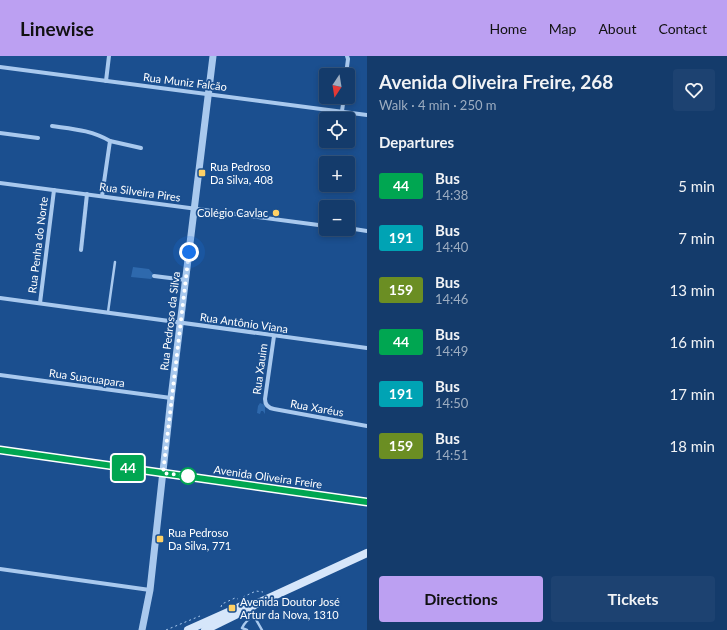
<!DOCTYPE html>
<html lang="en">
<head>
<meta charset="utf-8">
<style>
	body { margin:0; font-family:Lato,sans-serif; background:#1d4271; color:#f1f3f6; height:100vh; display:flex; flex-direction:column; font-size:15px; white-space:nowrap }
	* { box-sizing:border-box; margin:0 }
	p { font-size:13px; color:#9dadc1 }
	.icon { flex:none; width:22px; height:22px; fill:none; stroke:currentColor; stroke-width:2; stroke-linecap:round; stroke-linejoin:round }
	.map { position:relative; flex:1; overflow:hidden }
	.panel { display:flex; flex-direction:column; background:#143b6b; width:360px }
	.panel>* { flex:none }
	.badge { padding:0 8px; border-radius:3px; font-size:14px; line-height:26px }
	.needle { width:26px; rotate:192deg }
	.tools { position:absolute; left:319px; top:12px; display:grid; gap:8px }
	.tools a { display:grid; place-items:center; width:36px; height:36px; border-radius:4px; background:#143b6b; box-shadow:0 2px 6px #0003,0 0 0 1px #33557e; font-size:20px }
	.you { position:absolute; width:20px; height:20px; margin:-10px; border:3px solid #fff; border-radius:50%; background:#1a73e8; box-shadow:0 0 0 6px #1a73e833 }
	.map>.badge { position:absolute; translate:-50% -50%; box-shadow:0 0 0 2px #fff }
	h2 { padding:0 12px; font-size:15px; line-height:36px }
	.round { display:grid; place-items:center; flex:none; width:42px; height:42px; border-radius:4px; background:#1d4271 }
	.head { display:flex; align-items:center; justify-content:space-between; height:68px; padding:0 12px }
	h1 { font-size:19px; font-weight:700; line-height:30px }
	.primary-button { display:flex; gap:8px; margin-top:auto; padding:8px 12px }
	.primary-button a { flex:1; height:46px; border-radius:4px; background:#bca0f2; color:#111; font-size:16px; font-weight:700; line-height:46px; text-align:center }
	.primary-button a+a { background:#1d4271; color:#f1f3f6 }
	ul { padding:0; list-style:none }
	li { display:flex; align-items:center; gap:12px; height:52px; padding:0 12px }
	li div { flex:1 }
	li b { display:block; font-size:15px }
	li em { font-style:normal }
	li .badge { min-width:44px; font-weight:700; text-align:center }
	header { display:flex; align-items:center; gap:24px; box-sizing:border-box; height:56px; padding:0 20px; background:#bca0f2; color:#111 }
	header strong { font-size:19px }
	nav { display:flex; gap:22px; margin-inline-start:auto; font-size:14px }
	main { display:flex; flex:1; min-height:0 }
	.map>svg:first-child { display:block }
</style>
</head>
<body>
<header>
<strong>Linewise</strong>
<nav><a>Home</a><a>Map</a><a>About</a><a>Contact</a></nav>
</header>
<main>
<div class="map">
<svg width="367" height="574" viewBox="0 0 367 574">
	<rect width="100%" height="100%" fill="#1b4f8f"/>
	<g fill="#2e69ad">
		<path d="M133,211L149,213L153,218L152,222L151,223L131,221Z"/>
		<path d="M260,347L265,349V358L263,355H261L260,358L257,357L258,350Z"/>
	</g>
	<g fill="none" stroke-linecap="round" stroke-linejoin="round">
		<g stroke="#a9c9ee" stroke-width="1" stroke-dasharray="2 3" stroke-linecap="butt">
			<path d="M243,541L256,535L263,536"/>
			<path d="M221,551L222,548L235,542L238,543"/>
			<path d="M166,574L200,560"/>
		</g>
		<g stroke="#a9c9ee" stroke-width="2.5">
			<path d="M108,256L115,206"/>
			<path d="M250,553L262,574"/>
			<path d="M247,574L242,572C245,566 248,563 254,560"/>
		</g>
		<g stroke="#a9c9ee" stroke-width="4">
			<path d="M0,11L367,59"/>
			<path d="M346,19L348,3L347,0"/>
			<path d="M106,25L109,0"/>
			<path d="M342,55L344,41"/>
			<path d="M52,70C73,73 91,74 110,85L102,140"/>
			<path d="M0,77L38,82"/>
			<path d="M110,85L141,92"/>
			<path d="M0,127L326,170"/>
			<path d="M348,172L367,175"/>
			<path d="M81,194L87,138"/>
			<path d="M154,220L186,224"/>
			<path d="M0,242L367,292"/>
			<path d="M40,247L54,134"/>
			<path d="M274,280L265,343C265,349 268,352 274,353L367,370"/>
			<path d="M0,319L171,342"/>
			<path d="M0,513L150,534"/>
		</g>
		<g stroke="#a9c9ee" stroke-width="7">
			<path d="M0,394L367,446"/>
			<path d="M142,574L150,534L171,342L213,0"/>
		</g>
		<g stroke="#d6e6fa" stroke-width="8">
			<path d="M188,574L244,549"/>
			<path d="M205,574L250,552L256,548L367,497"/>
		</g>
	</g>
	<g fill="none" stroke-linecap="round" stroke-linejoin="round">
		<defs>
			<path id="line" d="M0,394L367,446"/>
		</defs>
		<use href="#line" stroke="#fff" stroke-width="9"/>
		<use href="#line" stroke="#00a651" stroke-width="6"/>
		<path stroke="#fff" stroke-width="4" stroke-dasharray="0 7.2" d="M188,420L163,417L189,196"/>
	</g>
	<g fill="#ffd166" stroke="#1b4f8f" stroke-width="1.5">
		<rect x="198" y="113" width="8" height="8" rx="2"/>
		<circle cx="276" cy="157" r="4"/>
		<rect x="156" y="479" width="8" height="8" rx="2"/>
		<rect x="228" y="548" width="8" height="8" rx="2"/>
	</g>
	<circle fill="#fff" stroke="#00a651" stroke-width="2" cx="188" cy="420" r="8"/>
	<g text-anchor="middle" stroke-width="3.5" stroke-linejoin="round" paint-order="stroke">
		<g font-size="11" fill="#fff" stroke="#1b4f8f">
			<text transform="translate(185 26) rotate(7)" y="4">Rua Muniz Falcão</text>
			<text transform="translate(140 136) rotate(8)" y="4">Rua Silveira Pires</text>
			<text transform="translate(38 189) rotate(-83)" y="4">Rua Penha do Norte</text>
			<text transform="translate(170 265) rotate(-83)" y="4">Rua Pedroso da Silva</text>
			<text transform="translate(244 267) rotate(8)" y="4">Rua Antônio Viana</text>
			<text transform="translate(260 313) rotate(-82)" y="4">Rua Xauim</text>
			<text transform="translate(87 322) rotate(8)" y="4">Rua Suacuapara</text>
			<text transform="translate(317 352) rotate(10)" y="4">Rua Xaréus</text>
			<text transform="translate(268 421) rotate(8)" y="4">Avenida Oliveira Freire</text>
		</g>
		<g font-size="11" fill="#fff" stroke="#1b4f8f" text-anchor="start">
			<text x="210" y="115">Rua Pedroso<tspan x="210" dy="13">Da Silva, 408</tspan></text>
			<text x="268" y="161" text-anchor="end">Colégio Cavlac</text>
			<text x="168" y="481">Rua Pedroso<tspan x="168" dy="13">Da Silva, 771</tspan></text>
			<text x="240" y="550">Avenida Doutor José<tspan x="240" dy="13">Artur da Nova, 1310</tspan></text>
		</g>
	</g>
</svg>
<div class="tools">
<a><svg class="needle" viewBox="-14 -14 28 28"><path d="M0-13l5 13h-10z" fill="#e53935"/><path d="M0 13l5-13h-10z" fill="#9dadc1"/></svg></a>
<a><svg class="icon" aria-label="locate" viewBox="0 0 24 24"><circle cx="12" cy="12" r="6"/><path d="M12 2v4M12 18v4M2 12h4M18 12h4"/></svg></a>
<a>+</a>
<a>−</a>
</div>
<div class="you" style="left:189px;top:196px"></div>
<b class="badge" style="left:128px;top:412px;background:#00a651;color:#fff">44</b>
</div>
<section class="panel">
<div class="head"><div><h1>Avenida Oliveira Freire, 268</h1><p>Walk · 4 min · 250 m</p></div><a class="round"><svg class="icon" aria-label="heart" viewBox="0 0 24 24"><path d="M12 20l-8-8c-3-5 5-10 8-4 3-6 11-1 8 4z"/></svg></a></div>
<h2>Departures</h2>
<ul>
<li><span class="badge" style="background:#00a651;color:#fff">44</span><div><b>Bus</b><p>14:38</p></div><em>5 min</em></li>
<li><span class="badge" style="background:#00a3b4;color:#fff">191</span><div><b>Bus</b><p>14:40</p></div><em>7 min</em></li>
<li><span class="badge" style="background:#6b8e23;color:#fff">159</span><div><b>Bus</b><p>14:46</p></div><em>13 min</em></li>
<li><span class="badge" style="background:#00a651;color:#fff">44</span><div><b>Bus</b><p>14:49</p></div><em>16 min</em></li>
<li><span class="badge" style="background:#00a3b4;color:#fff">191</span><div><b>Bus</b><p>14:50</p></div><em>17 min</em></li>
<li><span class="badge" style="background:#6b8e23;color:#fff">159</span><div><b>Bus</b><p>14:51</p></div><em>18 min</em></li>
</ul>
<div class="primary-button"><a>Directions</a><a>Tickets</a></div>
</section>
</main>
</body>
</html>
